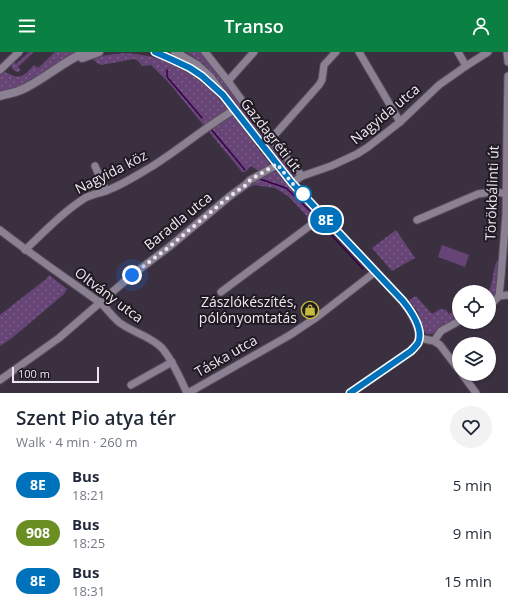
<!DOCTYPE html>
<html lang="en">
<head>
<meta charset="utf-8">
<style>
	body { margin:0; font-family:"Open Sans",sans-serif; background:#f2f2f3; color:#1f2937; height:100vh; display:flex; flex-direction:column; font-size:15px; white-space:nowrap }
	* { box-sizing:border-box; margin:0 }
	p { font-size:13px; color:#747a83 }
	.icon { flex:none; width:22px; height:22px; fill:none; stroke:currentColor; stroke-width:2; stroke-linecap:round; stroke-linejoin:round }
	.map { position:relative; height:341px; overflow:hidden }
	.sheet { display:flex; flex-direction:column; background:#fff; flex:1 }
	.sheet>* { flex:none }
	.badge { padding:0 8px; border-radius:13px; font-size:14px; line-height:26px }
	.tools { position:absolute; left:452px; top:233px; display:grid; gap:8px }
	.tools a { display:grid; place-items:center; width:44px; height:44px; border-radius:50%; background:#fff; box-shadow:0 1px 3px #0004; font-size:20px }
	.scale { position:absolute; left:12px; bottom:10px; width:87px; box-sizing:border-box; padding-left:4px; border:2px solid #eee7f2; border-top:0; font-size:11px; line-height:14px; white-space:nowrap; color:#eee7f2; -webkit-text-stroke:3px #1f1a21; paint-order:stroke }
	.you { position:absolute; width:20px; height:20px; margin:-10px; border:3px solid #fff; border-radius:50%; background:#1a73e8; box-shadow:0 0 0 6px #1a73e833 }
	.map>.badge { position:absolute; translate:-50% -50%; box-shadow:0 0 0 2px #fff }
	.round { display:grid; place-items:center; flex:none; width:42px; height:42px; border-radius:21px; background:#f2f2f3 }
	.summary { display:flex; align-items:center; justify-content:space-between; height:68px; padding:0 16px }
	h1 { font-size:19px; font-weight:600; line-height:30px }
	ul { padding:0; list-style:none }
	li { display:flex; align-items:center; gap:12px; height:48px; padding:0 16px }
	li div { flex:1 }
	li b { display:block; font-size:15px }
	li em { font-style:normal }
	li .badge { min-width:44px; font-weight:700; text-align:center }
	header { display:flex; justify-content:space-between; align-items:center; height:52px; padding:0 16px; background:#0b8043; color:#fff; font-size:18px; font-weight:600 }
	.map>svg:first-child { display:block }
</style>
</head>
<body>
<header><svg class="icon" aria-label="menu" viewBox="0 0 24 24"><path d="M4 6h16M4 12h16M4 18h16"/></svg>Transo<svg class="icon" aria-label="person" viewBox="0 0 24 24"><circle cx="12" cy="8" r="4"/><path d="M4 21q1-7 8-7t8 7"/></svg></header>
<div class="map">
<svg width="508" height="341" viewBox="0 0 508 341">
	<defs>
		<pattern id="grass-dots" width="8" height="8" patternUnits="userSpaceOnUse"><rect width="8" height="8" fill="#664576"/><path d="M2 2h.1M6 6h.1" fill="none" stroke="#7c608a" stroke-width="1.8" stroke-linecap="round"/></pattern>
	</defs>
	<rect width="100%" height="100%" fill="#3b3040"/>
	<g fill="url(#grass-dots)">
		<path d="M29,0H34L18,15L21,18L18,20C12,19 10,14 13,9L16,12Z"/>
		<path d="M55,0H81L33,28L16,36L0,40V22L5,20C8,21 11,23 14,24C23,27 29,18 34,13L38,16Z"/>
		<path d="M186,0H202L296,122V123L292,124L291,122L212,21L203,11Z"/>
		<path d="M125,1C156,3 186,13 209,35C223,50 235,67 248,83C255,92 261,102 269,110L268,115L261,119L257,118L251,114L245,120H242L169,31L151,13L142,14L138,9L134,7L101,13L97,11L93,7L107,3Z"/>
		<path d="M274,119L279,121L314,159L315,163V167L310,171L307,169V164L288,144L275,136L254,133L250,135L249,134C259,127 262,122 274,119Z"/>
		<path d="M396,178L415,206L392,219L372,196Z"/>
		<path d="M497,209H499L497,243L489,253V240H488C494,231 492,219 497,209Z"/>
		<path d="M49,223L67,237L64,242L12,286L0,294V263L46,227Z"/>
		<path d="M416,244L432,262L440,257L446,258L449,262L459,255V266L438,278L435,281L430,282H427L423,279L418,260L409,248Z"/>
	</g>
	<path fill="#664576" d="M442,193L469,203L465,215L438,205Z"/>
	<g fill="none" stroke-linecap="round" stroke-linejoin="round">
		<g stroke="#37004b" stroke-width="1.5">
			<path d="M167,18V24L168,26L202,66"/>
			<path d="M211,77L245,118"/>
			<path d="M260,127L286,136L299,148"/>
			<path d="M301,150L312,161"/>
			<path d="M323,174L363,217"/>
		</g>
		<defs>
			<g id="minor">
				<path d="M205,0L228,29L261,75L302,124"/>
				<path d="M359,0L400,70"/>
				<path d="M458,0L466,14"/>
				<path d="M507,0L508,10"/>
				<path d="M0,18L19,0"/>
				<path d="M228,29L254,0"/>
				<path d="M271,87L319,33L322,28L324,13L336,0"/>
				<path d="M95,114L106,139"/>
				<path d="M292,131L302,124L331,114L357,102L368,95L400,70L439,33L466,14L488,0"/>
				<path d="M417,168L478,142C488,140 497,139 507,142"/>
				<path d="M0,178C32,203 66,226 99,250C107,256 112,265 120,271C134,281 150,284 162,296C173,309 180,326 187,341"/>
				<path d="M25,198C44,180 63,160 85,146C93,142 101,141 108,138C124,132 137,123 151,115C180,97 205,75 234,58"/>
				<path d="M221,240L323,164"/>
				<path d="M499,244L508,243"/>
				<path d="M489,255L499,244L501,225L506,162L507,76L508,24"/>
				<path d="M419,286L434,289L440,293L459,318"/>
				<path d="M434,289L441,279L459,269"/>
				<path d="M462,322L476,341"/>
				<path d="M0,328L59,286L132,223L169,195L230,144L245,133L250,128L277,113"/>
				<path d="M131,333L172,310"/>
				<path d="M188,341L290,283L317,265L375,220"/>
			</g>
			<g id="tertiary">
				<path d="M155,0C174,7 193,17 209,30"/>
				<path d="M175,0L197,13L210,25L239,64L292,131L403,249C411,259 423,278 418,291C416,294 414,296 411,299L350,341"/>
				<path d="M82,6L99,0"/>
				<path d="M0,44C7,42 14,41 21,38C44,28 63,9 86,0"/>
			</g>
		</defs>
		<use href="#minor" stroke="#574e5c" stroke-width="9"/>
		<use href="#tertiary" stroke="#574e5c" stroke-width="10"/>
		<use href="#minor" stroke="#8c8093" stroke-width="7"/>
		<use href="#tertiary" stroke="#8c8093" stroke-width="8"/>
	</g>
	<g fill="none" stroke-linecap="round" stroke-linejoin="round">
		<defs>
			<path id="line" d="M155,0L173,8L190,16L202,24L223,43L292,131L403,249C411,259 424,278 418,291C416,294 414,296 411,299L350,341"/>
		</defs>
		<use href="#line" stroke="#fff" stroke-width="9"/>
		<use href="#line" stroke="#0072bc" stroke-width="6"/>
		<path stroke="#eee7f2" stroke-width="4" stroke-dasharray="0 7.2" d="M132,223L169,195L230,144L246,133L250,128L277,112L292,131L303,142"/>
	</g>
	<defs>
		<symbol id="shop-ring" viewBox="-11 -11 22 22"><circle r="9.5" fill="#1f1a21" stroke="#c6bc3c" stroke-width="1.5"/><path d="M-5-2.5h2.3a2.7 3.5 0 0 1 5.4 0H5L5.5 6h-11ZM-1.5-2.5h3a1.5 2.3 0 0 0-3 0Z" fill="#c6bc3c"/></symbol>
	</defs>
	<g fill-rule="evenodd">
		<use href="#shop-ring" x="300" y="248" width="20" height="20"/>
	</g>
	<circle fill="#fff" stroke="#0072bc" stroke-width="2" cx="303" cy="142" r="8"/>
	<g text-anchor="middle" stroke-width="4" stroke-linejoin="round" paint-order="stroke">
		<g font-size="14" fill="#eee7f2" stroke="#1f1a21">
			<text transform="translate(385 62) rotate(-40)" y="5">Nagyida utca</text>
			<text transform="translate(271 83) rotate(52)" y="5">Gazdagréti út</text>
			<text transform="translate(111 120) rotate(-27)" y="5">Nagyida köz</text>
			<text transform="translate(492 141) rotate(-88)" y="5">Törökbálinti út</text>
			<text transform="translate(178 169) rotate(-39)" y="5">Baradla utca</text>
			<text transform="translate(109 243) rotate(37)" y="5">Oltvány utca</text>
			<text transform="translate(226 304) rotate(-30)" y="5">Táska utca</text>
		</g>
		<g font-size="14" fill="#eee7f2" stroke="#1f1a21" text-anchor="end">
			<text x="297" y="255">Zászlókészítés,<tspan x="297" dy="16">pólónyomtatás</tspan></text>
		</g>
	</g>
</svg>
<div class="tools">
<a><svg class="icon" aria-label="locate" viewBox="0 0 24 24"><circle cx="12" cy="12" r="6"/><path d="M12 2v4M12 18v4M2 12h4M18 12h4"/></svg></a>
<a><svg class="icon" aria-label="layers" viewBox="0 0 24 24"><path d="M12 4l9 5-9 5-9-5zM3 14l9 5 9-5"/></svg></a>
</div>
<div class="scale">100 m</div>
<div class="you" style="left:132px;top:223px"></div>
<b class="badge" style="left:326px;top:168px;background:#0072bc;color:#fff">8E</b>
</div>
<section class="sheet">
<div class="summary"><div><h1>Szent Pio atya tér</h1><p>Walk · 4 min · 260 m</p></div><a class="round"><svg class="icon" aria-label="heart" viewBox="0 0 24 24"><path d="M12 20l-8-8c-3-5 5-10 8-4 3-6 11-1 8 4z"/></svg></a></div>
<ul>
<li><span class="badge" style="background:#0072bc;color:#fff">8E</span><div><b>Bus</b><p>18:21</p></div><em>5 min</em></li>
<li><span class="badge" style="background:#6b8e23;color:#fff">908</span><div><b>Bus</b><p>18:25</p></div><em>9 min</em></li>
<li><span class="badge" style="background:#0072bc;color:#fff">8E</span><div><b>Bus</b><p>18:31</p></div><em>15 min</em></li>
</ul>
</section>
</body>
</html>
